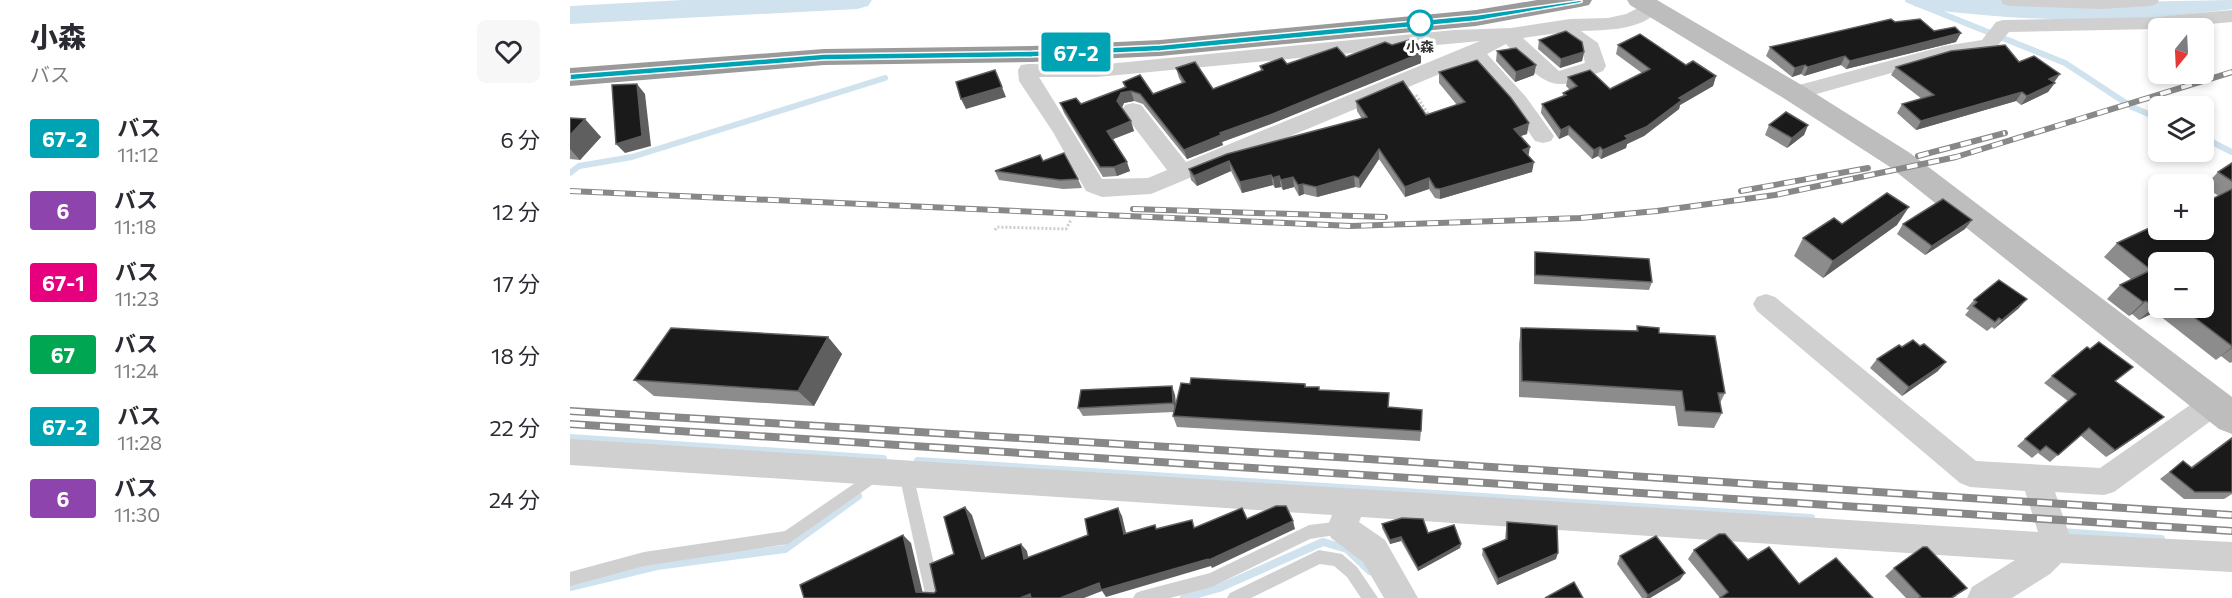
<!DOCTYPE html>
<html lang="ja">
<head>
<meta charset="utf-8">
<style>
	body { margin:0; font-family:Commissioner,"Noto Sans JP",sans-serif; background:#f7f7f7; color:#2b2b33; height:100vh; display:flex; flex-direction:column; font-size:22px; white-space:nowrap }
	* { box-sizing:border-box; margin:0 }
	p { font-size:20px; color:#7c7c81 }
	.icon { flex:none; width:33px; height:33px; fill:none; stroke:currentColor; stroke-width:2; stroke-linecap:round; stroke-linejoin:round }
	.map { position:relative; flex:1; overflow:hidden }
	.panel { display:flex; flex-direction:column; background:#fff; width:570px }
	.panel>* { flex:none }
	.badge { padding:0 12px; border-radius:4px; font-size:21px; line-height:39px }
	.needle { width:39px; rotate:198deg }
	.buttons { position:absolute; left:1578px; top:18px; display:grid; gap:12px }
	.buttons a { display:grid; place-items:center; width:66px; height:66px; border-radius:9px; background:#fff; box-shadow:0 3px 9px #0003; font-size:30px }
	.map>.badge { position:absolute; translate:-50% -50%; box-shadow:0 0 0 3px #fff }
	.round { display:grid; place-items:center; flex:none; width:63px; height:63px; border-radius:9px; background:#f7f7f7 }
	.overview { display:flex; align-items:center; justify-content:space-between; height:102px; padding:0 30px }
	h1 { font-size:28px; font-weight:800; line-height:45px }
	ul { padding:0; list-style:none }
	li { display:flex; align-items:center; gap:18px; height:72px; padding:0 30px }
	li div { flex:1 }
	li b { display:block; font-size:22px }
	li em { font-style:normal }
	li .badge { min-width:66px; font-weight:700; text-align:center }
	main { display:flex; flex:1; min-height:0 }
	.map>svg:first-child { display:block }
</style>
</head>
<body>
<main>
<section class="panel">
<div class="overview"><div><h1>小森</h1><p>バス</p></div><a class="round"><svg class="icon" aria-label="heart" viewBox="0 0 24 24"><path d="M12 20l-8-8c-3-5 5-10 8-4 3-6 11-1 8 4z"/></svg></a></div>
<ul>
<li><span class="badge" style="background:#00a3b4;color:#fff">67-2</span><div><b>バス</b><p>11:12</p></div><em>6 分</em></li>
<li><span class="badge" style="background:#8e44ad;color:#fff">6</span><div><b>バス</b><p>11:18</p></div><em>12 分</em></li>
<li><span class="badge" style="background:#e6007e;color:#fff">67-1</span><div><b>バス</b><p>11:23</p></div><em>17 分</em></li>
<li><span class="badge" style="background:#00a651;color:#fff">67</span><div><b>バス</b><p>11:24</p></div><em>18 分</em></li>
<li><span class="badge" style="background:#00a3b4;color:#fff">67-2</span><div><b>バス</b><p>11:28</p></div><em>22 分</em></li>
<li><span class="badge" style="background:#8e44ad;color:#fff">6</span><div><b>バス</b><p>11:30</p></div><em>24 分</em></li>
</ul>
</section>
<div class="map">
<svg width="1662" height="598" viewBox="0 0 1662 598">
	<rect width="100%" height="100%" fill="#fff"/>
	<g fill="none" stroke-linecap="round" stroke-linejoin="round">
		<g stroke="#cfe2ee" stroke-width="6">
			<path d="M1338,0L1495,63L1562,107L1588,118"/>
			<path d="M1634,138L1662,152"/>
			<path d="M0,173L9,166L62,157L315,78"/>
		</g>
		<g stroke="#cfe2ee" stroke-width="8">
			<path d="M0,438L313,459"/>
			<path d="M348,461L1241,518"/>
			<path d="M1491,532L1591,539"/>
			<path d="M0,587L87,566L215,549L288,496"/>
			<path d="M614,598L649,588L753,542L777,549L800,571"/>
		</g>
		<g fill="#cfe2ee" fill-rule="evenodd">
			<path d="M113,0H302L298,6L287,9L0,24V6Z"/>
			<path d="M1340,0H1439L1498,3L1662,0V9C1556,24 1461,22 1355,9L1344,6Z"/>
		</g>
		<g stroke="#cdcdcd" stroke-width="3" stroke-dasharray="2 2" stroke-linecap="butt">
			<path d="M846,95L860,117"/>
			<path d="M425,230L427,227L496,229L501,220"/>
		</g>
		<g fill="#d0d0d0" fill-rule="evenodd">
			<path d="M336,468L341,470L343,474L372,598H356L329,474L331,470Z"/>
			<path d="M304,470L309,472L311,476L309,480L218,544L74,566L0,586V572L74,552L215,531Z"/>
			<path d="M772,521L777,523L779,528L777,533L740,539L642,587L600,598H563L566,593L571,591L640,573L739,525Z"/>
			<path d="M749,550L772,554L787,567L808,598H791L777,577L764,566L750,564L681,598H657L660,593Z"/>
		</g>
		<g fill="#d0d0d0" fill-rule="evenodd">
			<path d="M1431,0H1589L1587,4L1580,6L1531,9L1440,6L1433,4Z"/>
			<path d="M1080,2L1087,4L1090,8C1074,31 1035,30 1011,31L1028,43L1036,66L1033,71C1021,75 1006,84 993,84C971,86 950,59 936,44L917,54L956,97L984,136L981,141L973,143L965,141L942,107L901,61L581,194L532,197L516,191L483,132L449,81L448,70L451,65L458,64L527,65L884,30L941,28L1000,19L1038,18L1056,14ZM988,33L1012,50L1015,63L989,71L953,38ZM910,41L616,162L571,105L563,103L555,105L552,110L555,115L597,170L578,178L532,179L469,77H527Z"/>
			<path d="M1662,10V22L1585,29L1439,32L1425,49L1375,58L1225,100L1218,98L1215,93L1218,88L1374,46L1412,40L1426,22L1433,20L1585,17Z"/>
			<path d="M1196,294L1205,297L1406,461L1530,468L1633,396L1643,392L1653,396L1657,404L1653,412L1544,492L1534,495L1485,492L1499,534L1662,542V572L1491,563L1480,574L1442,598H1397L1402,587L1445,560L791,517L789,522L815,540L848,598H814L793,562L761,538L757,528L762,515L0,465V439L1468,532L1455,491L1400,487L1390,483L1187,311L1183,304L1187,297Z"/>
		</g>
		<path fill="#bdbdbd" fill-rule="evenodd" d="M1057,0H1087L1235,87L1340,153L1662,397V434L1649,429L1320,167L1215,99L1060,5Z"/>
		<path fill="#9a9a9a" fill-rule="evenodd" d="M967,0H1022L1019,5L1010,7L906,26L590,56L462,62L254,65L0,86V68L254,49L462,46L590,40L906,10Z"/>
		<defs>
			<g id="rail-far1">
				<path d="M1348,156L1435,133"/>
				<path d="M0,191L781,226L1010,218L1087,211L1205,195L1386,157L1662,72"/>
				<path d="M1171,191L1298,168"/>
				<path d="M563,209L815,217"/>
			</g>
			<g id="rail">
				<path d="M0,411L783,458L1662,515"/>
				<path d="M0,424L1662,531"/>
			</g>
		</defs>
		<use href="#rail-far1" stroke="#888" stroke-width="6"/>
		<use href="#rail" stroke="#888" stroke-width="8"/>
		<use href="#rail-far1" stroke="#fff" stroke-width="4" stroke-dasharray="11" stroke-linecap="butt"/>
		<use href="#rail" stroke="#fff" stroke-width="5" stroke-dasharray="15" stroke-linecap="butt"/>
	</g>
	<g fill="#8c8c8c" fill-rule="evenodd">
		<path d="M1325,22L1364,31L1386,42L1276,69L1271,65L1234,76L1231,74L1222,77L1196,56L1200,47Z"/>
		<path d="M969,40L1014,52L1012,61L990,68L968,49Z"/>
		<path d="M1048,45L1116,65L1146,76L1143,86L1110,105L1109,109L1074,136L1057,144L1056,148L1031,159L1028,156L1022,159L998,135L989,139L971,113L972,104L993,96V93L1000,90L996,86L998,77L1040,89L1072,73L1046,54Z"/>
		<path d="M927,51L966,65L964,75L945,82L926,61Z"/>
		<path d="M851,53V63L701,124L652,142L653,145L617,159L573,104L564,101L554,103L552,108L564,131L543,139L560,171L547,176L533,177L494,113L490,103L511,104L555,88L553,82L583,94L612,83L609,78L606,68L643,89L691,71L690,66L717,64L776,57Z"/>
		<path d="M1326,67L1490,74L1478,92L1451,105L1446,101L1346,130L1327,113L1332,104L1352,99L1321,75Z"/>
		<path d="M869,72L957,134L950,136L958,156L962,172L870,199L865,198L859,189L835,197L809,159L790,188L785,187L747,197L734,194L729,196L724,187L713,190L711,187L705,188L703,185L672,193L661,171L627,186L621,180L619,169L792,119L787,111L786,101L856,115L887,105L869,83Z"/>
		<path d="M0,118L31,137L10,160L0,159Z"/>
		<path d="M1199,125H1238L1234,135L1217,148L1195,135Z"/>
		<path d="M473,161L508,179L512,188L493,189L429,180L425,171Z"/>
		<path d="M1662,163V362L1660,363L1651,356L1646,360L1585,312L1569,320L1562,314L1559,316L1537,299L1550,285L1562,280L1534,257L1547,243L1649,196L1634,187L1648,172ZM1634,262V308H1588Z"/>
		<path d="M1272,224L1327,225L1253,278L1224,256L1233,238Z"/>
		<path d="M1333,224L1395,229L1355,255L1327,234Z"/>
		<path d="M965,252L1082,282L1079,290L964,284V260Z"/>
		<path d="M1404,300L1449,308L1424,329L1422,327L1417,331L1395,315L1399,310L1396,309Z"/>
		<path d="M1067,326L1089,333L1155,393L1150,403L1152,413L1144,428L1108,426L1105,406L949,397V344L951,328L1066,331Z"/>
		<path d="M258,337L272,354L244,406L84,396L64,380Z"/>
		<path d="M1307,359L1368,371L1332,396L1300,368Z"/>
		<path d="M1482,376L1546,382L1585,424L1536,457L1510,435L1480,462L1468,453L1462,458L1447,446L1498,401L1474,383Z"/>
		<path d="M620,384H735L736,387L819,407L852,421L850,441L607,427L603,416L604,412L513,416L508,408L605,395L606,404Z"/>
		<path d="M1662,437V494L1654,499H1614L1590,479L1613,461L1621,467Z"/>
		<path d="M937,522L986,559L927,585L912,555L913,549L935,540L936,529Z"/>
		<path d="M812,524L858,533L891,544L890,548L848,571L831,541L820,544L812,528Z"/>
		<path d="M1124,550L1178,560L1229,584L1150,598L1118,559Z"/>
		<path d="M1050,556L1110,580L1080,598H1072L1047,564Z"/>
		<path d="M1324,568L1387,596L1383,598H1336L1315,576Z"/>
	</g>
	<g fill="#5f5f5f">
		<path d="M1391,33L1386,42L1276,69L1280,61Z"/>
		<path d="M1014,52L1012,61L990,68L991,59Z"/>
		<path d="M851,53V63L701,124L652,142L653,145L617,159L614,150L650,133Z"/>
		<path d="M1275,56L1271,65L1234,76L1238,67Z"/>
		<path d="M966,65L964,75L945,82L946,72Z"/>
		<path d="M1235,65L1231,74L1222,77L1225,68Z"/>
		<path d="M425,70L436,97L396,109L391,99Z"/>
		<path d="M1490,74L1483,83L1479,79Z"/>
		<path d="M1146,76L1143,86L1110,105L1109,109L1074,136L1057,144L1056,148L1031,159L1033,150L1055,136L1109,98Z"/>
		<path d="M1485,83L1478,92L1451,105L1457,96Z"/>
		<path d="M67,84L75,94L81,146L55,153L46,144Z"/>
		<path d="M561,91L564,101L554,103L550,111L547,101L551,93Z"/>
		<path d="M1452,92L1446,101L1346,130L1351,121Z"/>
		<path d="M15,119L31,137L10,160L0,149V135Z"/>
		<path d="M561,121L564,131L541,140L537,131Z"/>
		<path d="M959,123L957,134L943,139L944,129Z"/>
		<path d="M1238,125L1234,135L1217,148L1222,138Z"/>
		<path d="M999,126L998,135L989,139L991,130Z"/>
		<path d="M960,147L958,158L953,150Z"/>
		<path d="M1030,147L1028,156L1022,159L1024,150Z"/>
		<path d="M809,149V159L790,188L789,178Z"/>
		<path d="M659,161L661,171L627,186L624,176Z"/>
		<path d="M557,162L560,171L547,176L544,167Z"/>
		<path d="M964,162L962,172L870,199V189Z"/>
		<path d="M701,175L703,185L672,193L670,182Z"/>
		<path d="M709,176L711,187L705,188L703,178Z"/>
		<path d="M784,176L785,187L747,197L746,187Z"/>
		<path d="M723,177L724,187L713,190L711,180Z"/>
		<path d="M859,178V189L835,197V187Z"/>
		<path d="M733,184L734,194L729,196L728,185Z"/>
		<path d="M1339,207L1327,225L1253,278L1263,261Z"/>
		<path d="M1402,220L1395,229L1355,255L1362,246Z"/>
		<path d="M1457,299L1449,308L1424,329L1432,320Z"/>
		<path d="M1576,301L1562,314L1559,316L1573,302Z"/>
		<path d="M1588,304V308H1590L1585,312L1569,320L1584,307Z"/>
		<path d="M258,337L272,354L244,406L228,391Z"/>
		<path d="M1662,347V348L1646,360Z"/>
		<path d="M1376,362L1368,371L1332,396L1339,387Z"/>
		<path d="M602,386L605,395L606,412L603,403Z"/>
		<path d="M1594,417L1585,424L1536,457L1545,450Z"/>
		<path d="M395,507L402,515L418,566L412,559Z"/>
		<path d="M548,508L552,516L558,541L554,534Z"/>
		<path d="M723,521L725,529L642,568L641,566L536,597L532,591L514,598H490L529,583Z"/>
		<path d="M333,535L341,543L354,598L346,592Z"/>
		<path d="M831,537V541L820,544V540Z"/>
		<path d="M451,544L457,551L460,566L454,559Z"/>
		<path d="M891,544L890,548L848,571V568Z"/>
		<path d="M988,553L986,559L927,585L928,579Z"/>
		<path d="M1115,573L1110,580L1080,598H1076L1078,595Z"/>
		<path d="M460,594L464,598H450Z"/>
	</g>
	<g fill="#1a1a1a" stroke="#5f5f5f" stroke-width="1.5">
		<path d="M1321,19L1325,22L1350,19L1364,31L1385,27L1391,33L1280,61L1275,56L1238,67L1235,65L1225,68L1200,47Z"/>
		<path d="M996,31L1012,42L1014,52L991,59L969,40Z"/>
		<path d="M1070,34L1116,65L1123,61L1146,76L1109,98L1112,100L1076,127L1055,136L1058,139L1033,150L1030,147L1024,150L999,126L991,130L972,104L996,95L993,93L1007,86L998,77L1020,70L1040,89L1080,69L1048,45Z"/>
		<path d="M839,40L851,53L700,115L650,133L651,135L614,150L570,94L561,91L551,93L547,101L561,121L537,131L557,162L544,167H530L490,103L506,98L511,104L556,87L553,82L570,75L583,94L615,82L606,68L625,62L643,89L693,70L690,66L712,58L717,64L767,47L776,57L815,42L822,45Z"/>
		<path d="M1435,45L1449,62L1464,56L1490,74L1479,79L1485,83L1457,96L1452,92L1351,121L1332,104L1364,95L1326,67L1381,51Z"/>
		<path d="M946,48L966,65L946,72L927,51Z"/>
		<path d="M907,60L941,98L959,123L944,129L960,147L953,150L964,162L870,189L865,188L859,178L835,187L809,149L789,178L784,176L746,187L733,184L728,185L723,177L711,180L709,176L703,178L701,175L670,182L659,161L624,176L619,169L657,154L797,117L786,101L833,81L856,115L895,102L869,72Z"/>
		<path d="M425,70L432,87L391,99L386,82Z"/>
		<path d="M67,84L72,136L46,144L42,85Z"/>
		<path d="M1216,112L1238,125L1222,138L1199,125Z"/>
		<path d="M0,118L15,119L0,135Z"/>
		<path d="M494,153L508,179L490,180L425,171L470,155L473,161Z"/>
		<path d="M1662,163V181L1648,172Z"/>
		<path d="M1662,189V346L1612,308H1634V262H1588V304L1584,307L1576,301L1573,302L1550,285L1581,270L1547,243L1588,224V230H1634V203Z"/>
		<path d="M1317,193L1339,207L1263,261L1233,238L1264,218L1272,224Z"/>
		<path d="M1373,199L1402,220L1362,246L1333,224Z"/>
		<path d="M965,252L1079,259L1082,282L965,275Z"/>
		<path d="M1429,280L1457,299L1432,320L1429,318L1425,322L1403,306L1407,302L1404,300Z"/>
		<path d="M1067,326L1089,328V333L1145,336L1155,393H1148L1152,413L1115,411L1112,391L952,381L951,328L1068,331Z"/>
		<path d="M101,328L258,337L228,391L64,380Z"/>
		<path d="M1343,340L1350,346L1354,344L1376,362L1339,387L1307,359L1329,345L1332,347Z"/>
		<path d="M1529,342L1563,367L1545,381L1594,417L1545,450L1519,428L1488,455L1476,446L1470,451L1455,439L1506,394L1482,376L1517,347L1520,349Z"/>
		<path d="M621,378L735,384V387H749V390L819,393L818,407L852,410L851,431L603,416L611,383L620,384Z"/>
		<path d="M602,386L603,403L508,408L511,390Z"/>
		<path d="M1662,438V492H1625L1600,472L1613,461L1622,468Z"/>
		<path d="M706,506H716L723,521L639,560L638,559L531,590L529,583L490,598H461L460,594L450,598H234L230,585L333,535L346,592L364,593L366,591L360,564L384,554L374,517L395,507L412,559L451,544L454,559L518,535L515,519L548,508L554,534L585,525L586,529L622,520L624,528L672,508L677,519Z"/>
		<path d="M832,518L853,519L858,533L884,525L891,544L848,568L831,537L820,540L812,524Z"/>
		<path d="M937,522L987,526L988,553L928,579L913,549L937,539Z"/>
		<path d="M1149,534H1155L1178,560L1199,547L1229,584L1266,558L1303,598H1150L1158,592L1124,550Z"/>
		<path d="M1086,536L1115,573L1078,595L1050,556Z"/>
		<path d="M1353,547H1357L1397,588L1381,598H1349L1351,597L1324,568Z"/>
		<path d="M1004,582L1013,598H975Z"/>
	</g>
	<path fill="#00a3b4" stroke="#fff" stroke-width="1.5" d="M1009,3L906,21L590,51L462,57L254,60L0,80V74L254,54L462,51L590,45L906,15L1012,0V2Z"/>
	<circle fill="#fff" stroke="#00a3b4" stroke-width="3" cx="850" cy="23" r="12"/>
	<g text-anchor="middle" stroke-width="6" stroke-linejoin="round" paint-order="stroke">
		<g font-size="14" font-weight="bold" fill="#333" stroke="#fff">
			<text x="850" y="52">小森</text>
		</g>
	</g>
</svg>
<div class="buttons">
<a><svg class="needle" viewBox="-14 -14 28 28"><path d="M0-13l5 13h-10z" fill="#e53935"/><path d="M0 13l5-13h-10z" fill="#7c7c81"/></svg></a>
<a><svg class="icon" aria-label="layers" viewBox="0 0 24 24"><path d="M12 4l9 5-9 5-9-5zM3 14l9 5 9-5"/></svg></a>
<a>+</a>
<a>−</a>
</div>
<b class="badge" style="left:506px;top:52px;background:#00a3b4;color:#fff">67-2</b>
</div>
</main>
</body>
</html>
